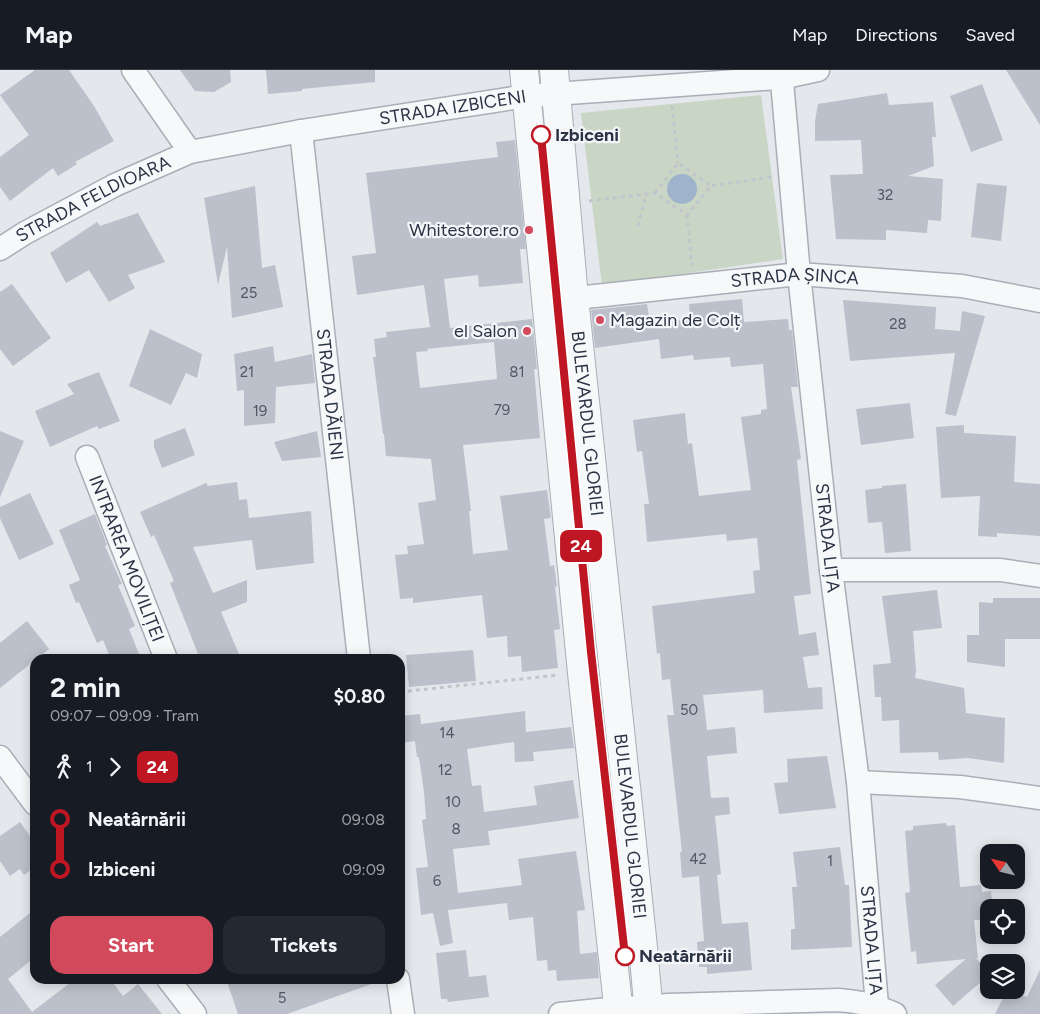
<!DOCTYPE html>
<html lang="en">
<head>
<meta charset="utf-8">
<style>
	body { margin:0; font-family:Figtree,sans-serif; background:#242831; color:#f1f3f6; height:100vh; display:flex; flex-direction:column; font-size:19px; white-space:nowrap }
	* { box-sizing:border-box; margin:0 }
	p { font-size:16px; color:#9ea1a6 }
	.icon { flex:none; width:28px; height:28px; fill:none; stroke:currentColor; stroke-width:2; stroke-linecap:round; stroke-linejoin:round }
	.map { position:relative; flex:1; overflow:hidden }
	.details { position:absolute; left:30px; top:584px; width:375px; height:330px; display:flex; flex-direction:column; background:#171b24; border-radius:15px; box-shadow:0 2px 12px #0003 }
	.details>* { flex:none }
	.badge { padding:0 10px; border-radius:8px; font-size:18px; line-height:32px }
	.needle { width:32px; rotate:305deg }
	.fabs { position:absolute; left:980px; top:774px; display:grid; gap:10px }
	.fabs a { display:grid; place-items:center; width:45px; height:45px; border-radius:10px; background:#171b24; box-shadow:0 2px 12px #0003; font-size:25px }
	.map>.badge { position:absolute; translate:-50% -50%; box-shadow:0 0 0 2px #fff }
	.legs { display:flex; align-items:center; gap:8px; height:55px; padding:0 20px; font-size:16px }
	.legs p { margin-inline-start:auto }
	.head { display:flex; align-items:center; justify-content:space-between; height:85px; padding:0 20px }
	h1 { font-size:28px; font-weight:700; line-height:38px }
	.action { display:flex; gap:10px; margin-top:auto; padding:10px 20px }
	.action a { flex:1; height:58px; border-radius:15px; background:#d1495b; color:#fff; font-size:20px; font-weight:700; line-height:58px; text-align:center }
	.action a+a { background:#242831; color:#f1f3f6 }
	ul { padding:0 20px; list-style:none }
	li { display:flex; align-items:center; gap:18px; height:50px; font-size:19px }
	li i { display:grid; place-items:center; width:8px; height:100%; margin:0 6px; background:currentColor }
	li i::after { content:''; width:12px; height:12px; margin:-6px; border:4px solid; border-radius:50%; background:#171b24 }
	li p { margin-inline-start:auto }
	li:first-child i { background:linear-gradient(#0000 50%,currentColor 0) }
	li:last-child i { background:linear-gradient(currentColor 50%,#0000 0) }
	header { display:flex; align-items:center; gap:30px; box-sizing:border-box; height:70px; padding:0 25px; background:#171b24; border-bottom:1px solid #363941 }
	header strong { font-size:24px }
	nav { display:flex; gap:28px; margin-inline-start:auto; font-size:18px }
	.map>svg:first-child { display:block }
</style>
</head>
<body>
<header>
<strong>Map</strong>
<nav><a>Map</a><a>Directions</a><a>Saved</a></nav>
</header>
<div class="map">
<svg width="1040" height="944" viewBox="0 0 1040 944">
	<rect width="100%" height="100%" fill="#e4e7ec"/>
	<path fill="#c9d6c5" d="M761,25L783,189L602,216L581,43Z"/>
	<circle fill="#9fb4cc" cx="682" cy="119" r="15"/>
	<g fill="#bbc0ca" fill-rule="evenodd">
		<path d="M35,0H69L94,36L114,71L75,92L77,94L58,106L53,98L10,131L0,117V87L29,65L0,25Z"/>
		<path d="M180,0H230L231,12L214,22L195,21Z"/>
		<path d="M266,0H375V12L302,19V21L268,24Z"/>
		<path d="M1006,0H1040V55Z"/>
		<path d="M982,14L1003,70L971,82L950,26Z"/>
		<path d="M887,23L889,35L933,32L936,67H932L934,96L908,106L943,109L941,151L928,150L927,163L886,160V170L836,169L830,105L863,104L861,70L815,71V51L818,34Z"/>
		<path d="M515,70L526,179H520L523,213L479,217L478,205L444,209L450,258L532,249L537,299H534L540,368L463,375L471,441H469L473,484L508,480L500,426L547,420L551,448L544,449L550,496L554,495L557,516L555,517L560,559L554,560L558,598L522,602L521,586L508,587L507,566L487,568L482,525L413,533V528L400,529L395,485L408,484L407,476L424,474L418,433L436,430L431,389L386,386L384,364H383L373,287H376L374,269L387,267L386,262L430,257L424,215L357,225L352,186L376,183L366,103L498,87L496,72ZM494,272L497,309L420,318L416,282L428,281L427,279Z"/>
		<path d="M977,113L1007,116L1001,171L971,167Z"/>
		<path d="M255,116L262,198L275,195L283,237L232,248L227,177L218,215L204,128Z"/>
		<path d="M138,143L165,192L128,205L135,218L109,232L89,200L66,213L50,183L97,152L100,156Z"/>
		<path d="M12,214L51,268L13,296L0,279V222Z"/>
		<path d="M742,229L744,252L788,249L789,260H792L798,317H791L801,389L797,390L811,524L794,526L799,565L816,562L819,585L803,587L808,618L822,617L823,639L764,643L763,620L703,625L707,660L735,657L737,683L707,686L711,728L729,727L730,744L715,746L721,804L717,805L722,854L748,852L752,900L707,904V897H699L697,872L704,871L699,806L682,808L680,782H682L667,645H674L670,609L662,610L660,583L657,584L652,536L755,523L753,501L760,500L757,468L727,471L726,464L647,472L644,434H649L642,381L637,382L633,350L685,343L688,374L692,373L699,426L751,420L741,347L761,344V340L767,339L763,294L731,297L730,287L694,290L693,285L661,289L659,269L595,278L591,240L647,234L650,254L690,249L689,234Z"/>
		<path d="M843,230L936,237L935,259L960,261L962,241L985,246L956,346L945,344L955,283L850,291Z"/>
		<path d="M150,259L202,284L197,308L186,303L171,335L129,316Z"/>
		<path d="M273,276L275,292L312,284L315,313L276,317L275,353L244,356V320L237,321L234,284Z"/>
		<path d="M99,302L120,351L99,359L97,356L50,377L35,341L74,324L67,314Z"/>
		<path d="M910,333L914,368L861,375L856,339Z"/>
		<path d="M964,355V363L1016,366L1014,412L1040,414V466L997,463V467L978,466L980,426L941,428L936,357Z"/>
		<path d="M185,358L195,385L162,398L154,377V370Z"/>
		<path d="M0,361L24,371L0,427Z"/>
		<path d="M317,361L321,387L282,391L274,372Z"/>
		<path d="M237,412L239,430L247,429L249,448L311,441L314,493L256,500L252,470L193,477L213,523L247,510V532L221,542L241,589H200L170,513L174,511L154,465L151,467L140,442L206,413L208,416Z"/>
		<path d="M906,414L911,481L885,483L882,452L868,453L865,420L882,418V416Z"/>
		<path d="M30,423L54,474L19,490L0,448V437Z"/>
		<path d="M95,444L107,475L105,476L122,514L118,515L135,556L129,559L141,589H111L103,570L97,573L79,532L76,533L69,515L80,510L59,460Z"/>
		<path d="M937,520L942,558L913,561L916,601L915,608L964,618L966,643L1005,648L1004,693L968,688L939,690L938,682L900,683L899,650L882,651L881,627H875L873,595L891,593L882,526Z"/>
		<path d="M993,528H1040V569H1005V597L967,592V565H979V532L993,533Z"/>
		<path d="M27,551L49,579L0,618V573Z"/>
		<path d="M473,580L476,611L409,617L406,585Z"/>
		<path d="M525,641L526,662L571,657L574,678L533,682L534,691L515,692L514,672L467,679L472,716L481,715L484,742L537,735L534,716L573,710L579,748L488,761L490,775L453,779L458,823L522,815L518,789L576,781L585,840L577,841L580,884L597,882L599,908L557,911L556,900L548,901L547,890L537,891L533,847L509,850L507,833L448,840L453,873L440,876L433,843L421,845L416,798L428,797L422,750L426,749L424,722L419,687H417L415,671L400,673V646L420,644L421,654Z"/>
		<path d="M827,686L836,738L779,744L774,713L788,712L787,689Z"/>
		<path d="M20,752L35,773V797L24,805L20,799L10,806L0,791V766Z"/>
		<path d="M946,753L947,756L955,755L960,817L981,815L982,822L991,821L993,838H989V850H974L978,888H976L989,903V905L953,936L935,915L966,889L917,894L916,881L911,882L905,823L910,822L905,761L913,760V756Z"/>
		<path d="M840,777L845,815H849L852,877L791,880V859H795L792,817H797L793,782Z"/>
		<path d="M35,839V887L8,909L32,942L75,909H110L123,926L138,914L162,944H0V867Z"/>
		<path d="M466,880L469,907L486,905L489,927L448,932L447,929H441L436,883Z"/>
		<path d="M1040,900V944H995L1007,920H1013L1027,927Z"/>
		<path d="M237,909H380V911L287,944H238L227,912Z"/>
	</g>
	<g fill="none" stroke-linecap="round" stroke-linejoin="round">
		<defs>
			<g id="minor">
				<path d="M133,0L190,82"/>
				<path id="s1" d="M781,0L799,204L831,500L858,712L877,935"/>
				<path id="s2" d="M301,61L359,589"/>
				<path id="s3" d="M0,179L25,163L115,115L190,82L301,61L527,26L763,9L781,8L818,0"/>
				<path id="s4" d="M558,230L799,204L962,216L1040,231"/>
				<path id="s5" d="M87,387L166,589"/>
				<path d="M831,500H1001L1040,506"/>
				<path d="M0,687L35,734"/>
				<path d="M858,712L960,717L1040,728"/>
				<path d="M168,909L195,944"/>
				<path d="M398,909L403,944"/>
				<path d="M560,944L618,938L649,937L668,935L839,930C861,932 875,935 895,944"/>
			</g>
			<g id="tertiary">
				<path d="M524,0L582,603L619,944"/>
				<path id="s6" d="M554,0L574,228L643,877L649,944"/>
			</g>
		</defs>
		<use href="#minor" stroke="#a9aeb7" stroke-width="25"/>
		<use href="#tertiary" stroke="#a9aeb7" stroke-width="30"/>
		<g stroke="#c2c5cb" stroke-width="3" stroke-dasharray="4 4" stroke-linecap="butt">
			<path d="M672,36L678,93"/>
			<path d="M655,123L678,93L711,116"/>
			<path d="M589,131L655,123L687,145L711,116L771,107"/>
			<path d="M687,145L692,195"/>
			<path d="M638,156L646,124"/>
			<path d="M400,622L558,605"/>
		</g>
		<use href="#minor" stroke="#f7f8fa" stroke-width="22"/>
		<use href="#tertiary" stroke="#f7f8fa" stroke-width="28"/>
	</g>
	<g fill="none" stroke-linecap="round" stroke-linejoin="round">
		<defs>
			<path id="line-1" d="M541,65L591,582L625,886"/>
		</defs>
		<use href="#line-1" stroke="#fff" stroke-width="11"/>
		<use href="#line-1" stroke="#be1622" stroke-width="8"/>
	</g>
	<g fill="#fff" stroke="#be1622" stroke-width="2.5">
		<circle cx="541" cy="65" r="9"/>
		<circle cx="625" cy="886" r="9"/>
	</g>
	<g fill="#d1495b" stroke="#f4f6f9" stroke-width="2">
		<circle cx="529" cy="160" r="5"/>
		<circle cx="600" cy="250" r="5"/>
		<circle cx="527" cy="261" r="5"/>
	</g>
	<g text-anchor="middle" stroke-width="4.5" stroke-linejoin="round" paint-order="stroke">
		<g font-size="15" fill="#4f5766">
			<text x="885" y="130">32</text>
			<text x="249" y="228">25</text>
			<text x="898" y="259">28</text>
			<text x="247" y="307">21</text>
			<text x="517" y="307">81</text>
			<text x="502" y="345">79</text>
			<text x="260" y="346">19</text>
			<text x="689" y="645">50</text>
			<text x="447" y="668">14</text>
			<text x="445" y="705">12</text>
			<text x="453" y="737">10</text>
			<text x="456" y="764">8</text>
			<text x="698" y="794">42</text>
			<text x="830" y="796">1</text>
			<text x="437" y="816">6</text>
			<text x="282" y="933">5</text>
		</g>
		<g font-size="18" fill="#2b3445" stroke="#f4f6f9">
			<text dy="6" stroke="none"><textPath href="#s3" startOffset="480">STRADA IZBICENI</textPath></text>
			<text dy="6" stroke="none"><textPath href="#s3" startOffset="106">STRADA FELDIOARA</textPath></text>
			<text dy="6" stroke="none"><textPath href="#s4" startOffset="238">STRADA ȘINCA</textPath></text>
			<text dy="6" stroke="none"><textPath href="#s2" startOffset="265">STRADA DĂIENI</textPath></text>
			<text dy="6" stroke="none"><textPath href="#s6" startOffset="355">BULEVARDUL GLORIEI</textPath></text>
			<text dy="6" stroke="none"><textPath href="#s1" startOffset="470">STRADA LIȚA</textPath></text>
			<text dy="6" stroke="none"><textPath href="#s5" startOffset="109">INTRAREA MOVILIȚEI</textPath></text>
			<text dy="6" stroke="none"><textPath href="#s6" startOffset="760">BULEVARDUL GLORIEI</textPath></text>
			<text dy="6" stroke="none"><textPath href="#s1" startOffset="875">STRADA LIȚA</textPath></text>
		</g>
		<g font-size="18" font-weight="bold" fill="#2b3445" stroke="#f4f6f9" text-anchor="start">
			<text x="555" y="71">Izbiceni</text>
			<text x="639" y="892">Neatârnării</text>
		</g>
		<g font-size="18" fill="#2b3445" stroke="#f4f6f9" text-anchor="end">
			<text x="519" y="166">Whitestore.ro</text>
			<text x="610" y="256" text-anchor="start">Magazin de Colț</text>
			<text x="517" y="267">el Salon</text>
		</g>
	</g>
</svg>
<div class="fabs">
<a><svg class="needle" viewBox="-14 -14 28 28"><path d="M0-13l5 13h-10z" fill="#e53935"/><path d="M0 13l5-13h-10z" fill="#9ea1a6"/></svg></a>
<a><svg class="icon" aria-label="locate" viewBox="0 0 24 24"><circle cx="12" cy="12" r="6"/><path d="M12 2v4M12 18v4M2 12h4M18 12h4"/></svg></a>
<a><svg class="icon" aria-label="layers" viewBox="0 0 24 24"><path d="M12 4l9 5-9 5-9-5zM3 14l9 5 9-5"/></svg></a>
</div>
<b class="badge" style="left:581px;top:476px;background:#be1622;color:#fff">24</b>
<section class="details">
<div class="head"><div><h1>2 min</h1><p>09:07 – 09:09 · Tram</p></div><b>$0.80</b></div>
<div class="legs"><svg class="icon" aria-label="walk" viewBox="0 0 24 24"><circle cx="13" cy="4" r="2"/><path d="M13 8l-2 6 4 7M11 14l-3 7M7 12l3-4h3l4 4"/></svg>1<svg class="icon" aria-label="forward" viewBox="0 0 24 24"><path d="M9 5l7 7-7 7"/></svg><b class="badge" style="background:#be1622;color:#fff">24</b></div>
<ul>
<li><i style="color:#be1622"></i><b>Neatârnării</b><p>09:08</p></li>
<li><i style="color:#be1622"></i><b>Izbiceni</b><p>09:09</p></li>
</ul>
<div class="action"><a>Start</a><a>Tickets</a></div>
</section>
</div>
</body>
</html>
